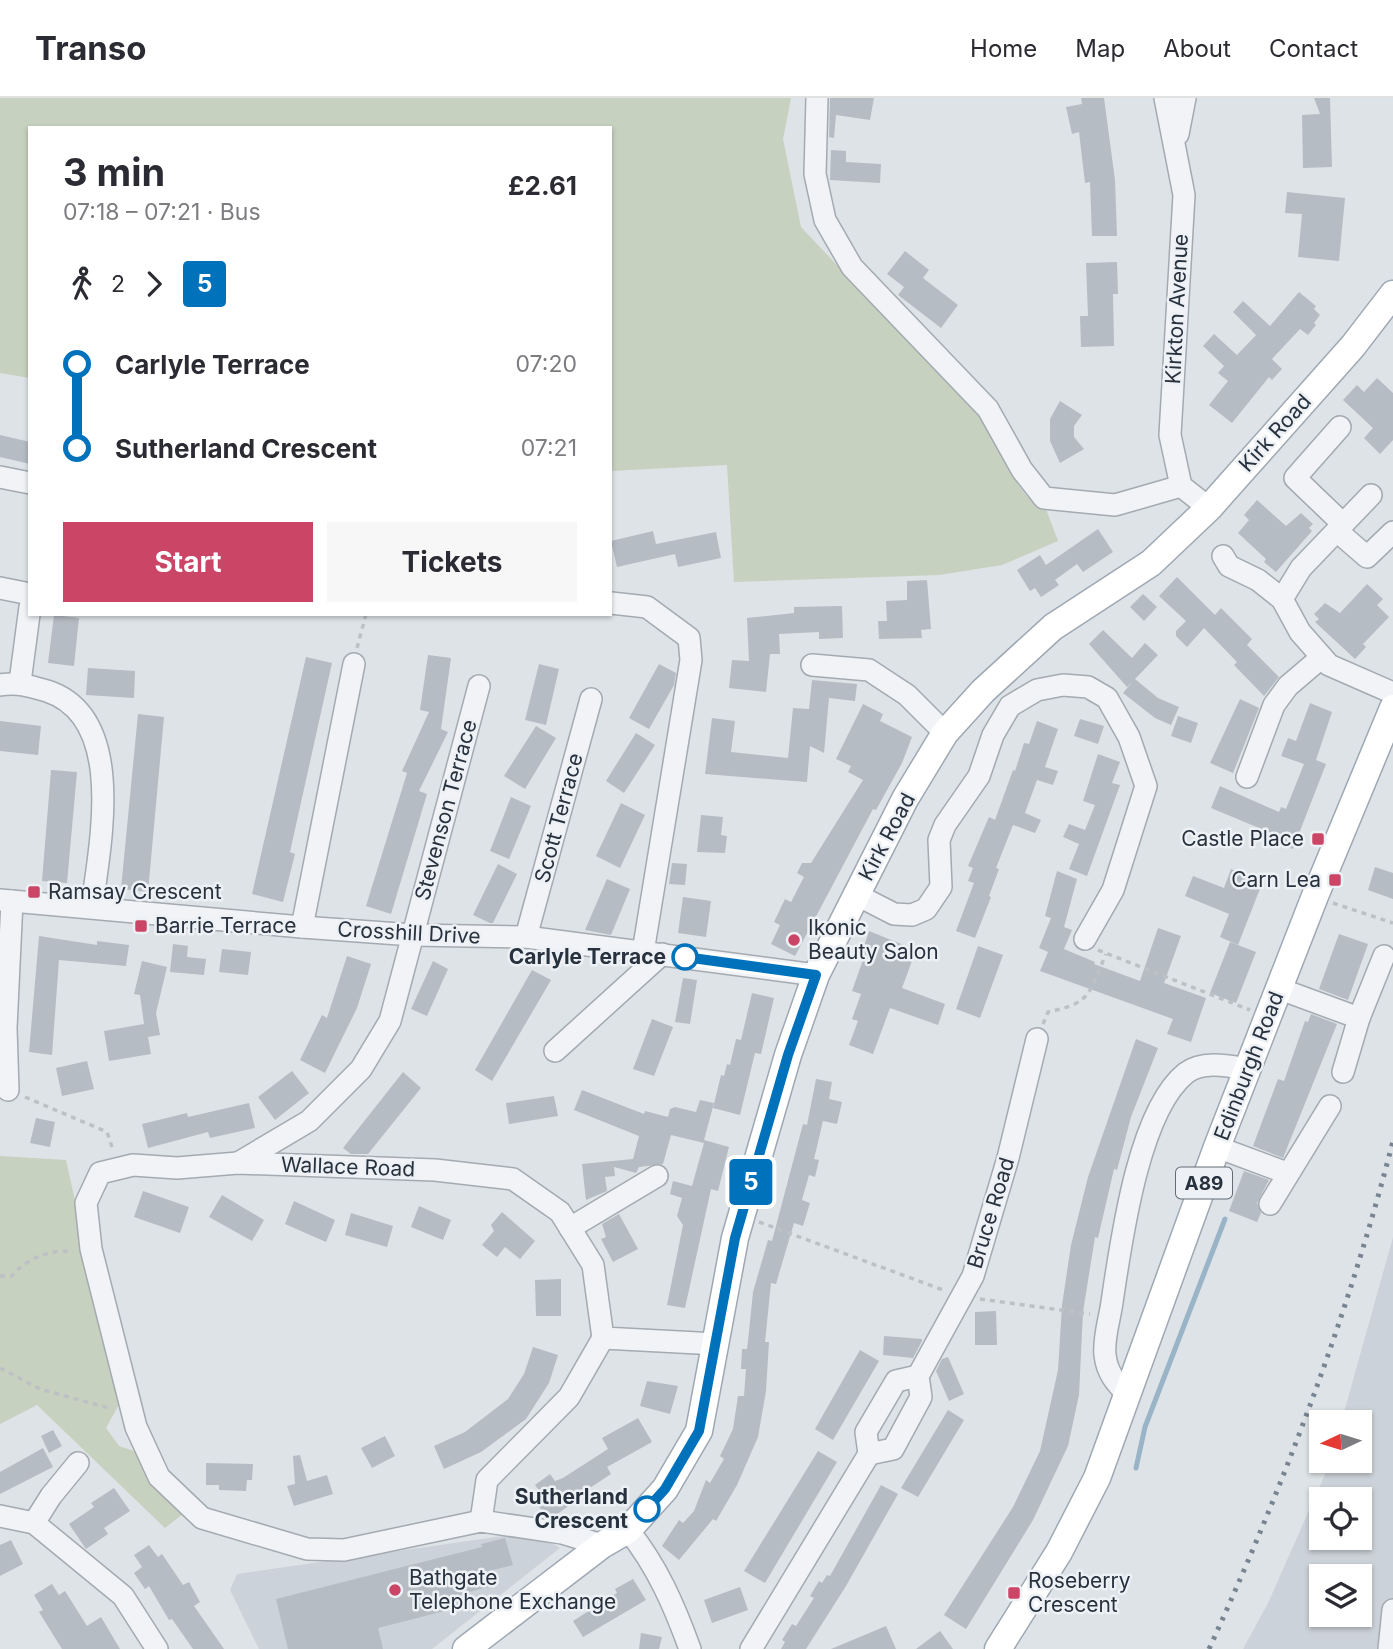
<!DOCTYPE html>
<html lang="en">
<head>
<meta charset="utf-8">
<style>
	body { margin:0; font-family:Inter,sans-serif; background:#f7f7f7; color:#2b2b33; height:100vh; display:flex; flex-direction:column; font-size:26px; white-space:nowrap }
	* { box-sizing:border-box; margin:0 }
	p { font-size:23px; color:#7c7c81 }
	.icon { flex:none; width:38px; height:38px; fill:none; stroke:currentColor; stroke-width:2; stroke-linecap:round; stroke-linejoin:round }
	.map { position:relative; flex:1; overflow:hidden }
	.details { position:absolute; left:28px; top:28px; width:584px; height:490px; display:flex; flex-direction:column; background:#fff; border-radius:0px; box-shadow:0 2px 5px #0004 }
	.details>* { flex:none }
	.badge { padding:0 14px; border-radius:5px; font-size:24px; line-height:46px }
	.needle { width:46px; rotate:266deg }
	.tools { position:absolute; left:1309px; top:1312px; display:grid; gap:14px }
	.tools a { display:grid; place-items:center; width:63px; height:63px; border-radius:0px; background:#fff; box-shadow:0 2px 5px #0004; font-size:35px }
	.map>.badge { position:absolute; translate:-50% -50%; box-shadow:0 0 0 4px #fff }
	.legs { display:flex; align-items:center; gap:10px; height:77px; padding:0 35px; font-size:23px }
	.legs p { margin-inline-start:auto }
	.summary { display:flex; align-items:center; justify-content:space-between; height:119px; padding:0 35px }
	h1 { font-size:38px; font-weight:700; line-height:52px }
	.primary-button { display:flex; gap:14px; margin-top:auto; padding:14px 35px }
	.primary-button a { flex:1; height:80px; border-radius:0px; background:#cb4566; color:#fff; font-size:28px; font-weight:700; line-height:80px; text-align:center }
	.primary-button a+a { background:#f7f7f7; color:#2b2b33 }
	ul { padding:0 35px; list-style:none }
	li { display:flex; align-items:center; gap:24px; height:84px; font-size:26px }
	li i { display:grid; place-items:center; width:10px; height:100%; margin:0 9px; background:currentColor }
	li i::after { content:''; width:18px; height:18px; margin:-9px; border:5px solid; border-radius:50%; background:#fff }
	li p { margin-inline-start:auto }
	li:first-child i { background:linear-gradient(#0000 50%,currentColor 0) }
	li:last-child i { background:linear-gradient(currentColor 50%,#0000 0) }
	header { display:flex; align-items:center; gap:42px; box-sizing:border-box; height:98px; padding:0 35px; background:#fff; border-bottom:2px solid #e1e1e2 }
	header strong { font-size:33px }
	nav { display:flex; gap:38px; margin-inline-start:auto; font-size:24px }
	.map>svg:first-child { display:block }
</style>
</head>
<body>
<header>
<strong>Transo</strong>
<nav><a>Home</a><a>Map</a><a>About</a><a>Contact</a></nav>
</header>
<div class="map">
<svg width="1393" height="1551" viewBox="0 0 1393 1551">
	<rect width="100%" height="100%" fill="#dee3e7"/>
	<g fill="#ccd2d9" fill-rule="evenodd">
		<path d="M1393,1139V1551H1243L1268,1505L1331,1363H1360V1325H1341ZM1321,1402H1360V1440H1321ZM1321,1479H1360V1517H1321Z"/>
		<path d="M531,1434L560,1450L432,1551H259L230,1492L237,1476Z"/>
	</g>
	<g fill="#c6d1bf">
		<path d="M0,0H791L783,41L801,129L1000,340C1011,370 1015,398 1046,411L1058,443L1002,467L939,477L734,484L727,367L611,373V30H30V280L0,275Z"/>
		<path d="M0,1058L66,1062L114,1279L123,1299L106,1330L119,1348L140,1355L183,1416L165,1430L37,1307L0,1326Z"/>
	</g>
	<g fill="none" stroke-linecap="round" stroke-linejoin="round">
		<path stroke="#99b4c7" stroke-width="5" d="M1136,1370L1145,1329L1225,1121"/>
	</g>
	<g fill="#b5bcc4">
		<path d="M830,0H874L870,22L836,17L834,40L829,39Z"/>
		<path d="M1081,0H1104L1115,82L1117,138H1092L1090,84L1085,85L1079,34L1072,36L1066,9L1082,6Z"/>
		<path d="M1314,0H1330L1332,69L1303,70L1302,17L1320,16Z"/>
		<path d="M831,52L846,53V64L881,66L880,85L830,82Z"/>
		<path d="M1287,94L1345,100L1339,163L1298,159L1302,116L1285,115Z"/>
		<path d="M905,153L929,172L923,180L958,207L941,230L898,197L904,189L887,176Z"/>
		<path d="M1117,164L1118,196H1113L1114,248L1081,249L1080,218H1088L1086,165Z"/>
		<path d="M1299,194L1316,208L1314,211L1320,217L1314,225L1316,227L1308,237L1300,231L1272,261L1282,271L1272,282L1269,279L1232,325L1209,307L1228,283L1218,275L1224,268L1203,248L1214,236L1237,257L1256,237L1233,214L1243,203L1270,228Z"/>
		<path d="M1377,280L1393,295V342L1380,356L1364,340L1373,330L1343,302L1357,287L1364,294Z"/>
		<path d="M1060,303L1082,317L1074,328V339L1084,351L1060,365L1050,343V321Z"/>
		<path d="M0,337L30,344V366L0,359Z"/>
		<path d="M1257,402L1286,428L1301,415L1313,426L1309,430L1312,433L1276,474L1264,464L1266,461L1238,435L1249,422L1244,417Z"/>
		<path d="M1098,431L1113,454L1083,474L1077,466L1055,482L1059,487L1041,499L1035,490L1030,493L1017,472L1040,457L1046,467Z"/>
		<path d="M653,433L656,446L716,434L721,460L678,469L675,456L617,469L611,443Z"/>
		<path d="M1177,479L1215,517L1221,510L1252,541L1247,547L1279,579L1264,598L1234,567L1237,564L1204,530L1187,549L1176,538V533L1186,523L1159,498Z"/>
		<path d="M927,482L931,531L921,532L922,540L879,541L878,523H887L886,503L907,502V483Z"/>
		<path d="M1367,486L1383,501L1377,507L1389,519L1363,546L1366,549L1355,561L1315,524L1319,521L1314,516L1325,505L1340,515Z"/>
		<path d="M1143,496L1157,509L1144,523L1130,509Z"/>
		<path d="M842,508L843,540L819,541V534L779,536L780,556H770L766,594L729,590L732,562L749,563L747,520L794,515V509Z"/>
		<path d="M54,517L79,520L74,568L48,565Z"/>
		<path d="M1103,532L1132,560L1145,545L1158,557L1135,581L1158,600L1179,609L1171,627L1155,620L1123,595L1133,583L1127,589L1089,546Z"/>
		<path d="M428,557L451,560L441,631L448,634L419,693L427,696L391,816L366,808L407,675L402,673L429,614L420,612Z"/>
		<path d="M306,559L332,565L290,754L295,756L283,804L252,796Z"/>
		<path d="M539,566L559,571L546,627L525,622Z"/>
		<path d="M659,566L676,575L674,587L649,631L629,620Z"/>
		<path d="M88,570L135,573L134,600L86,597Z"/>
		<path d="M812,582L857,586L855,603L829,600L824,655L810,648L807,684L705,676L712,620L735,623L731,654L788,660L793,610L809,611Z"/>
		<path d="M1240,601L1259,610L1233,675L1210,665Z"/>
		<path d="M1310,605L1332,614L1316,662L1326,666L1293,751L1269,742L1271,735L1211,710L1220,688L1279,714L1281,709L1286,711L1304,666L1281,658L1288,640L1296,643Z"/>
		<path d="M863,606L883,616L880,623L912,639L902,665L876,712L873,711L795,858L771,846L780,827L774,824L785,801L791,804L804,779L797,775L802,765H811L863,682L848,674L851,668L836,661Z"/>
		<path d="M138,616L164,619L148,794L121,791Z"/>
		<path d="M1178,618L1198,625L1191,645L1171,638Z"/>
		<path d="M1080,621L1104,628L1098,646L1074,638Z"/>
		<path d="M0,623L41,628L38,657L0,653Z"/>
		<path d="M1037,623L1058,631L1045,669L1058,673L1053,687L1037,682L1025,715L1041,722L1035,735L1013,727L996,770L999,771L989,798L991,799L975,840L956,833L974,785L968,783L973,770L968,768L989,719L995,722L1013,672L1015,673L1024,645L1029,646Z"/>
		<path d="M536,628L556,640L525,691L504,678Z"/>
		<path d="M636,635L655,647L624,695L606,683Z"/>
		<path d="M1098,656L1120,664L1112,685L1120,687L1087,778L1069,771L1079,746L1063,739L1069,726L1085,732L1095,707L1083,703Z"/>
		<path d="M51,672L77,674L67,785L42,783Z"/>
		<path d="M511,699L531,708L509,761L490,753Z"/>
		<path d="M621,705L645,717L620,770L596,758Z"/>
		<path d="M701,717L723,719L721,737L727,738L725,755L697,754Z"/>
		<path d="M672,765L687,766L685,787L669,786Z"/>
		<path d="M498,766L517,776L493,825H490L473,817Z"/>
		<path d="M1375,769L1393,775V801L1368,792Z"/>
		<path d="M1231,771L1263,783L1238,847L1220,839L1229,816L1185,798L1193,778L1224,790Z"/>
		<path d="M1057,773L1077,781L1064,829L1072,832L1064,851L1095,864L1094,866L1140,883L1158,830L1181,838L1164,885L1206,900L1191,944L1167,936L1173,921L1040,873L1048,854L1039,850L1051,820L1045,818Z"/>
		<path d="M607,781L630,791L611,837L585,832Z"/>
		<path d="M683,799L711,803L706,839L678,835Z"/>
		<path d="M869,833L916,852L902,890L945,906L938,927L890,910L873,956L849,947L858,923L852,921L861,896L852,893L865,856L862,854Z"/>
		<path d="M1339,836L1368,846L1348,902L1319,891Z"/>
		<path d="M39,838L97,847V843L129,847L126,868L59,862L52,957L29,954Z"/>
		<path d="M1230,844L1256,854L1236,905L1210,895Z"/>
		<path d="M173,846L188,848L187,859L206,861L204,877L170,874Z"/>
		<path d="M978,848L1003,857L980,920L956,911Z"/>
		<path d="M222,851L251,854L248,877L219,874Z"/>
		<path d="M347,858L371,866L357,910L325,975L300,962L322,917L327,920Z"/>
		<path d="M142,863L167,869L156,915L160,937L148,939L151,956L109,963L104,933L144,926L140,897L134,896Z"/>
		<path d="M433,863L448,871L427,918L411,911Z"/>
		<path d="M532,872L551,882L492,983L475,972Z"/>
		<path d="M683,880L697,882L690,926L675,924Z"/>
		<path d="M752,895L774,900L761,956L755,955L740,1017L713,1010L721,977L724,978L727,966L730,967L736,941L741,942Z"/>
		<path d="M1311,916L1337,926L1283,1060L1253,1048L1278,981L1284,983L1305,923L1308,924Z"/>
		<path d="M652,921L673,929L654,978L633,971Z"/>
		<path d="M1136,941L1158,950L1131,1019L1117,1072L1114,1071L1098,1140L1095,1139L1083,1214L1079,1297L1068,1348L1033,1422L966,1531L944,1517L1013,1409L1040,1353L1058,1272L1062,1207L1071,1147L1088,1079Z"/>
		<path d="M87,963L94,991L62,998L56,970Z"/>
		<path d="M292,973L309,995L275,1022L258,999Z"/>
		<path d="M403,974L421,990L368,1056H351L343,1050Z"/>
		<path d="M816,981L832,984L829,1001L842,1004L837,1026L823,1023L814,1061L819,1062L815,1079L809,1077L802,1102L810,1105L803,1128L794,1125L776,1186L771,1185L765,1244H769L766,1293L758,1339L737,1387L716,1423L713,1421L679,1462L662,1448L679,1422L683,1425L694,1413L706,1382L710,1385L724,1361L720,1358L733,1331L738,1298H744L746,1271H741L742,1251H747L748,1243L753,1194L768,1142L772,1143L803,1026L807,1027Z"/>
		<path d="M582,992L644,1016L645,1013L668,1019L670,1011L675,1009L696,1014L700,1002L714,1005L704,1042L729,1049L718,1093L711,1091L685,1210L667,1207L683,1127L677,1118L682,1100L670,1096L673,1083L692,1088L704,1045L671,1037L663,1066L639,1069L636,1075L614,1069L615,1078L605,1079L607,1093L586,1102L582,1066L633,1061L639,1038L574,1012Z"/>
		<path d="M554,998L558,1018L509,1026L506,1005Z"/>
		<path d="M249,1005L255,1030L210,1040L208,1034L148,1050L142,1026L187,1015L188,1019Z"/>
		<path d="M36,1020L55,1024L50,1049L30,1045Z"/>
		<path d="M1244,1073L1269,1082L1257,1105L1261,1115L1257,1124L1229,1113Z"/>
		<path d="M143,1093L189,1109L180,1135L134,1119Z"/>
		<path d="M222,1097L264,1122L252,1143L209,1119Z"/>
		<path d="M294,1103L335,1122L326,1144L285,1126Z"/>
		<path d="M419,1108L451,1122L443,1142L411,1129Z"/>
		<path d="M502,1114L535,1143L520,1161L505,1149L497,1159L482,1147L494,1133L491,1127Z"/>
		<path d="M351,1115L393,1128L387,1149L345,1137Z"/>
		<path d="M619,1116L638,1151L613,1164L601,1141L606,1139L602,1126Z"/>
		<path d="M561,1181V1218H536L535,1182Z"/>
		<path d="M996,1213L997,1247H975V1214Z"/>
		<path d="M884,1238L922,1241V1243L913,1260L883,1257Z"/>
		<path d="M533,1249L558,1257L549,1285L526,1321L481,1354L444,1371L434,1348L465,1334L508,1301L524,1276Z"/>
		<path d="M860,1252L879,1263L833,1342L815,1331Z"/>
		<path d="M948,1259L964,1296L949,1303L936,1273L942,1261Z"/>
		<path d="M647,1283L678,1288L670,1316L640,1308Z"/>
		<path d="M948,1312L964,1322L918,1399L901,1390Z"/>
		<path d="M638,1320L652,1344L607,1369L611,1376L576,1399L578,1401L552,1420L547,1419L533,1401L541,1395L535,1387L550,1376L555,1383L563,1380L608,1351L602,1340Z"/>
		<path d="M53,1332L62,1348L49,1355L41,1338Z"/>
		<path d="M385,1338L395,1358L372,1370L361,1350Z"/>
		<path d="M43,1350L53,1369L0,1396V1374Z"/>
		<path d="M818,1353L837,1364L765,1485L744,1473Z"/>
		<path d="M300,1357L307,1383L327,1377L333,1396L294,1408L287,1388L295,1386L293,1358Z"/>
		<path d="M206,1365L253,1366L252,1382H247L246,1393L219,1392V1387H206Z"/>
		<path d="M881,1387L898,1396L846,1488L806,1551H781L785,1544L782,1542L792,1526L796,1528L814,1500L810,1498L819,1483L822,1485L827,1477L830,1478Z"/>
		<path d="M114,1390L130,1413L104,1430L108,1436L86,1451L69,1426L94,1409L91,1405Z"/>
		<path d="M505,1440L513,1467L489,1473L492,1488L461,1496L464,1508L378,1530L383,1551H288L276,1501L482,1449L481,1446Z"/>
		<path d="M11,1442L23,1466L0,1478V1447Z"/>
		<path d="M149,1447L158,1459L162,1456L183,1487L189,1484L200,1504L194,1508L224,1551H193L172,1521L169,1522L149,1488L145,1491L134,1475L142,1469L134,1457Z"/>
		<path d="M633,1481L646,1502L583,1539L573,1523L617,1495L615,1491Z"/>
		<path d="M52,1486L59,1497L65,1493L87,1528L101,1519L120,1551H62L39,1514L43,1512L34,1497Z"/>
		<path d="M740,1489L748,1512L712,1525L704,1502Z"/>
		<path d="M886,1528L896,1551H831Z"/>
		<path d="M940,1533L953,1551H916Z"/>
		<path d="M641,1535L662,1539L659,1551H639Z"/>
	</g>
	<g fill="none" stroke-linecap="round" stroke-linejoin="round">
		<defs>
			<g id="minor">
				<path d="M817,0L815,76L825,122L852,169L988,311L1022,372L1044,400L1115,407L1181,388"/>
				<path d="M1165,0L1184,97L1170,337L1181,388L1209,410"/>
				<path d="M1178,36L1185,0"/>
				<path d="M1340,329L1295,380L1343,426"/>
				<path d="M0,379L30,385"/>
				<path d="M1337,433L1367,459L1393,434"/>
				<path d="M1223,458L1229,468L1258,482L1282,501L1300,534L1329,567L1393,595"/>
				<path d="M0,490L30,496"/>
				<path d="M1282,501L1301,470L1371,397"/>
				<path d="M611,505L647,509L689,540L691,562L643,854"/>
				<path d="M812,567L869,572L907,597L945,635"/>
				<path d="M20,584L30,509"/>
				<path d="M0,587C18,584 30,588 47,593C127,619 100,746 92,808"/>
				<path d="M1247,679L1274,607L1288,588L1322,559"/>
				<path d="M857,797L894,816L912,817L926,811L941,789L939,742L945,727L979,678L993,637L1010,608L1037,592L1063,587L1088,589L1107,600L1129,639L1146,688L1113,792L1085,841"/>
				<path d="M0,802L302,829L413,837L526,839L816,877"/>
				<path d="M302,829L354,566"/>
				<path d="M526,839L591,601"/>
				<path d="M1280,891L1359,920"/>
				<path d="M555,953L662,856"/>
				<path d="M1343,974L1359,920L1384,858"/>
				<path d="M8,992L6,930L12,803"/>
				<path d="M1217,1049L1287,1075"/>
				<path d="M238,1065L309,1023L361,971L390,923L479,588"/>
				<path d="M1270,1106L1330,1008"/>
				<path d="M570,1130L657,1078"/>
				<path d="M1128,1297C1116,1285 1107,1275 1105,1257C1103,1241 1110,1220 1112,1204C1121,1145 1138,1013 1186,975C1203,962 1229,968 1248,971"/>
				<path d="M869,1356L893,1351L921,1299L918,1278"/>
				<path d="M0,1418L34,1425L123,1498L157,1551"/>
				<path d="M481,1423L487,1382L569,1299L603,1240"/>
				<path d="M34,1425L51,1398L78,1365"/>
				<path d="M628,1432C657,1468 674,1507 690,1551"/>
				<path d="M602,1447L562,1435L481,1423L344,1452L307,1451L202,1420L159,1379L136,1329L91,1151L86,1105L100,1075L133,1067L177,1070L238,1065L435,1072L513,1081L560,1114L593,1167L603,1240L717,1246"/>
				<path d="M751,1551L869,1356L866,1334L896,1283L918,1278L973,1178L1008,1060L1037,941"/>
				<path d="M1389,1551L1393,1512"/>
			</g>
			<g id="major">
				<path d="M466,1551L602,1447L628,1432L665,1391L699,1333L735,1140L788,957L816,877L905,701L945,635L983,593L1053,529L1151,465L1209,410L1353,248L1393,196"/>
				<path d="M998,1551L1059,1454L1097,1380L1217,1049L1315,798L1393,610"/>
			</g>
		</defs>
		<use href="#minor" stroke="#a4aab1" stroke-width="24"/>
		<use href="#major" stroke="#9ea8b3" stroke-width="29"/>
		<g stroke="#bdc1c6" stroke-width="3.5" stroke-dasharray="5 5" stroke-linecap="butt">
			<path d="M357,550L366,516"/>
			<path d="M1333,805L1393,825"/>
			<path d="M1098,852L1250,912"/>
			<path d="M1043,926L1048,914C1092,905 1089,895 1106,856"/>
			<path d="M25,999L107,1034L113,1052"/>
			<path d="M759,1124L946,1193"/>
			<path d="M0,1178H12C25,1161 53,1150 73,1154"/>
			<path d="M980,1201L1090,1216"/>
			<path d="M0,1270L40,1291L112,1311"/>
		</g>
		<use href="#minor" stroke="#f1f3f6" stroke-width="21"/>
		<use href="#major" stroke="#fff" stroke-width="26"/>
		<path stroke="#788491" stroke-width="5" stroke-dasharray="3.5 7" stroke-linecap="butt" d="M1209,1551C1284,1387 1348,1218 1393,1043"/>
	</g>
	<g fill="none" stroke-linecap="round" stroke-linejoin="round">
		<defs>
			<path id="line-1" d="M647,1411L665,1391L699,1333L735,1140L788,957L816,877L685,859"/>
		</defs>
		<use href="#line-1" stroke="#fff" stroke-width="16"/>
		<use href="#line-1" stroke="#0072bc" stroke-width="10"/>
	</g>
	<g fill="#cb4566" stroke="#edf1f5" stroke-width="2.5">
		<rect x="1311" y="734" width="14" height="14" rx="3.5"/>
		<rect x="1328" y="775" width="14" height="14" rx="3.5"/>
		<rect x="27" y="787" width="14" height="14" rx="3.5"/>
		<rect x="134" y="821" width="14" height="14" rx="3.5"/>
		<circle cx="794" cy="842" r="7"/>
		<circle cx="395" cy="1492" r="7"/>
		<rect x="1007" y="1488" width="14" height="14" rx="3.5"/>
	</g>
	<g fill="#fff" stroke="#0072bc" stroke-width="3.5">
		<circle cx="685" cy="859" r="12"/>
		<circle cx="647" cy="1411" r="12"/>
	</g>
	<g text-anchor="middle" stroke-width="5" stroke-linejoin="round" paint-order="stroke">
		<rect fill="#edf1f5" stroke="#636b75" stroke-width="2" x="1176" y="1069.5" width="56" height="31" rx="5"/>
		<g font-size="19" font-weight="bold" fill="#28323e">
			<text x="1204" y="1092">A89</text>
		</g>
		<g font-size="21" fill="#28323e" stroke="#edf1f5">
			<text transform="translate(1177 211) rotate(-87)" y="7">Kirkton Avenue</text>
			<text transform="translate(1275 335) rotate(-48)" y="7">Kirk Road</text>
			<text transform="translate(446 712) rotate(-75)" y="7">Stevenson Terrace</text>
			<text transform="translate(559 720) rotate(-75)" y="7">Scott Terrace</text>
			<text transform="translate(887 739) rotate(-62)" y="7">Kirk Road</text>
			<text transform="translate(409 835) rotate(3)" y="7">Crosshill Drive</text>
			<text transform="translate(1249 968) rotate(-69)" y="7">Edinburgh Road</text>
			<text transform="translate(348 1069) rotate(2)" y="7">Wallace Road</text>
			<text transform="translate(991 1115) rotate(-73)" y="7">Bruce Road</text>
		</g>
		<g font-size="21" fill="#28323e" stroke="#edf1f5" text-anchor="start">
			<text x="1304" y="748" text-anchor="end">Castle Place</text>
			<text x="1321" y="789" text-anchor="end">Carn Lea</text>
			<text x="48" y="801">Ramsay Crescent</text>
			<text x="155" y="835">Barrie Terrace</text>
			<text x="808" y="837">Ikonic<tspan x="808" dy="24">Beauty Salon</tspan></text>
			<text x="409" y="1487">Bathgate<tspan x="409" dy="24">Telephone Exchange</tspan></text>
			<text x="1028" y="1490">Roseberry<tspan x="1028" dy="24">Crescent</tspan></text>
		</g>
		<g font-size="21" font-weight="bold" fill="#28323e" stroke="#edf1f5" text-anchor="end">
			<text x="666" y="866">Carlyle Terrace</text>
			<text x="628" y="1406">Sutherland<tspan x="628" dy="24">Crescent</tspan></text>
		</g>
	</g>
</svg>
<div class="tools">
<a><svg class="needle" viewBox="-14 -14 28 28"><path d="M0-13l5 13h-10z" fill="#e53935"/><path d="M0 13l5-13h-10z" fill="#7c7c81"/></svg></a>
<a><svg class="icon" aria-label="locate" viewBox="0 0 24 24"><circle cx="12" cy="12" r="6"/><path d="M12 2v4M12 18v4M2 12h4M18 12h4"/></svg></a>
<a><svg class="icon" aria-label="layers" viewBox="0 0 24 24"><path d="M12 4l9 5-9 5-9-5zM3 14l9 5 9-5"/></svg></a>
</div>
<b class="badge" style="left:751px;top:1084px;background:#0072bc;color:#fff">5</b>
<section class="details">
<div class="summary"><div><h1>3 min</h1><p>07:18 – 07:21 · Bus</p></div><b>£2.61</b></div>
<div class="legs"><svg class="icon" aria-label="walk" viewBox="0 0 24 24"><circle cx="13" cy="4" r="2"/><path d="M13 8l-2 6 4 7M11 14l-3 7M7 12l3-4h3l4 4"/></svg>2<svg class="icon" aria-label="forward" viewBox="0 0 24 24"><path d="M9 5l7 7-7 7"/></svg><b class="badge" style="background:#0072bc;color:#fff">5</b></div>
<ul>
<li><i style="color:#0072bc"></i><b>Carlyle Terrace</b><p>07:20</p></li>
<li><i style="color:#0072bc"></i><b>Sutherland Crescent</b><p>07:21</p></li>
</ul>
<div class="primary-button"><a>Start</a><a>Tickets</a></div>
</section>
</div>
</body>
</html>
